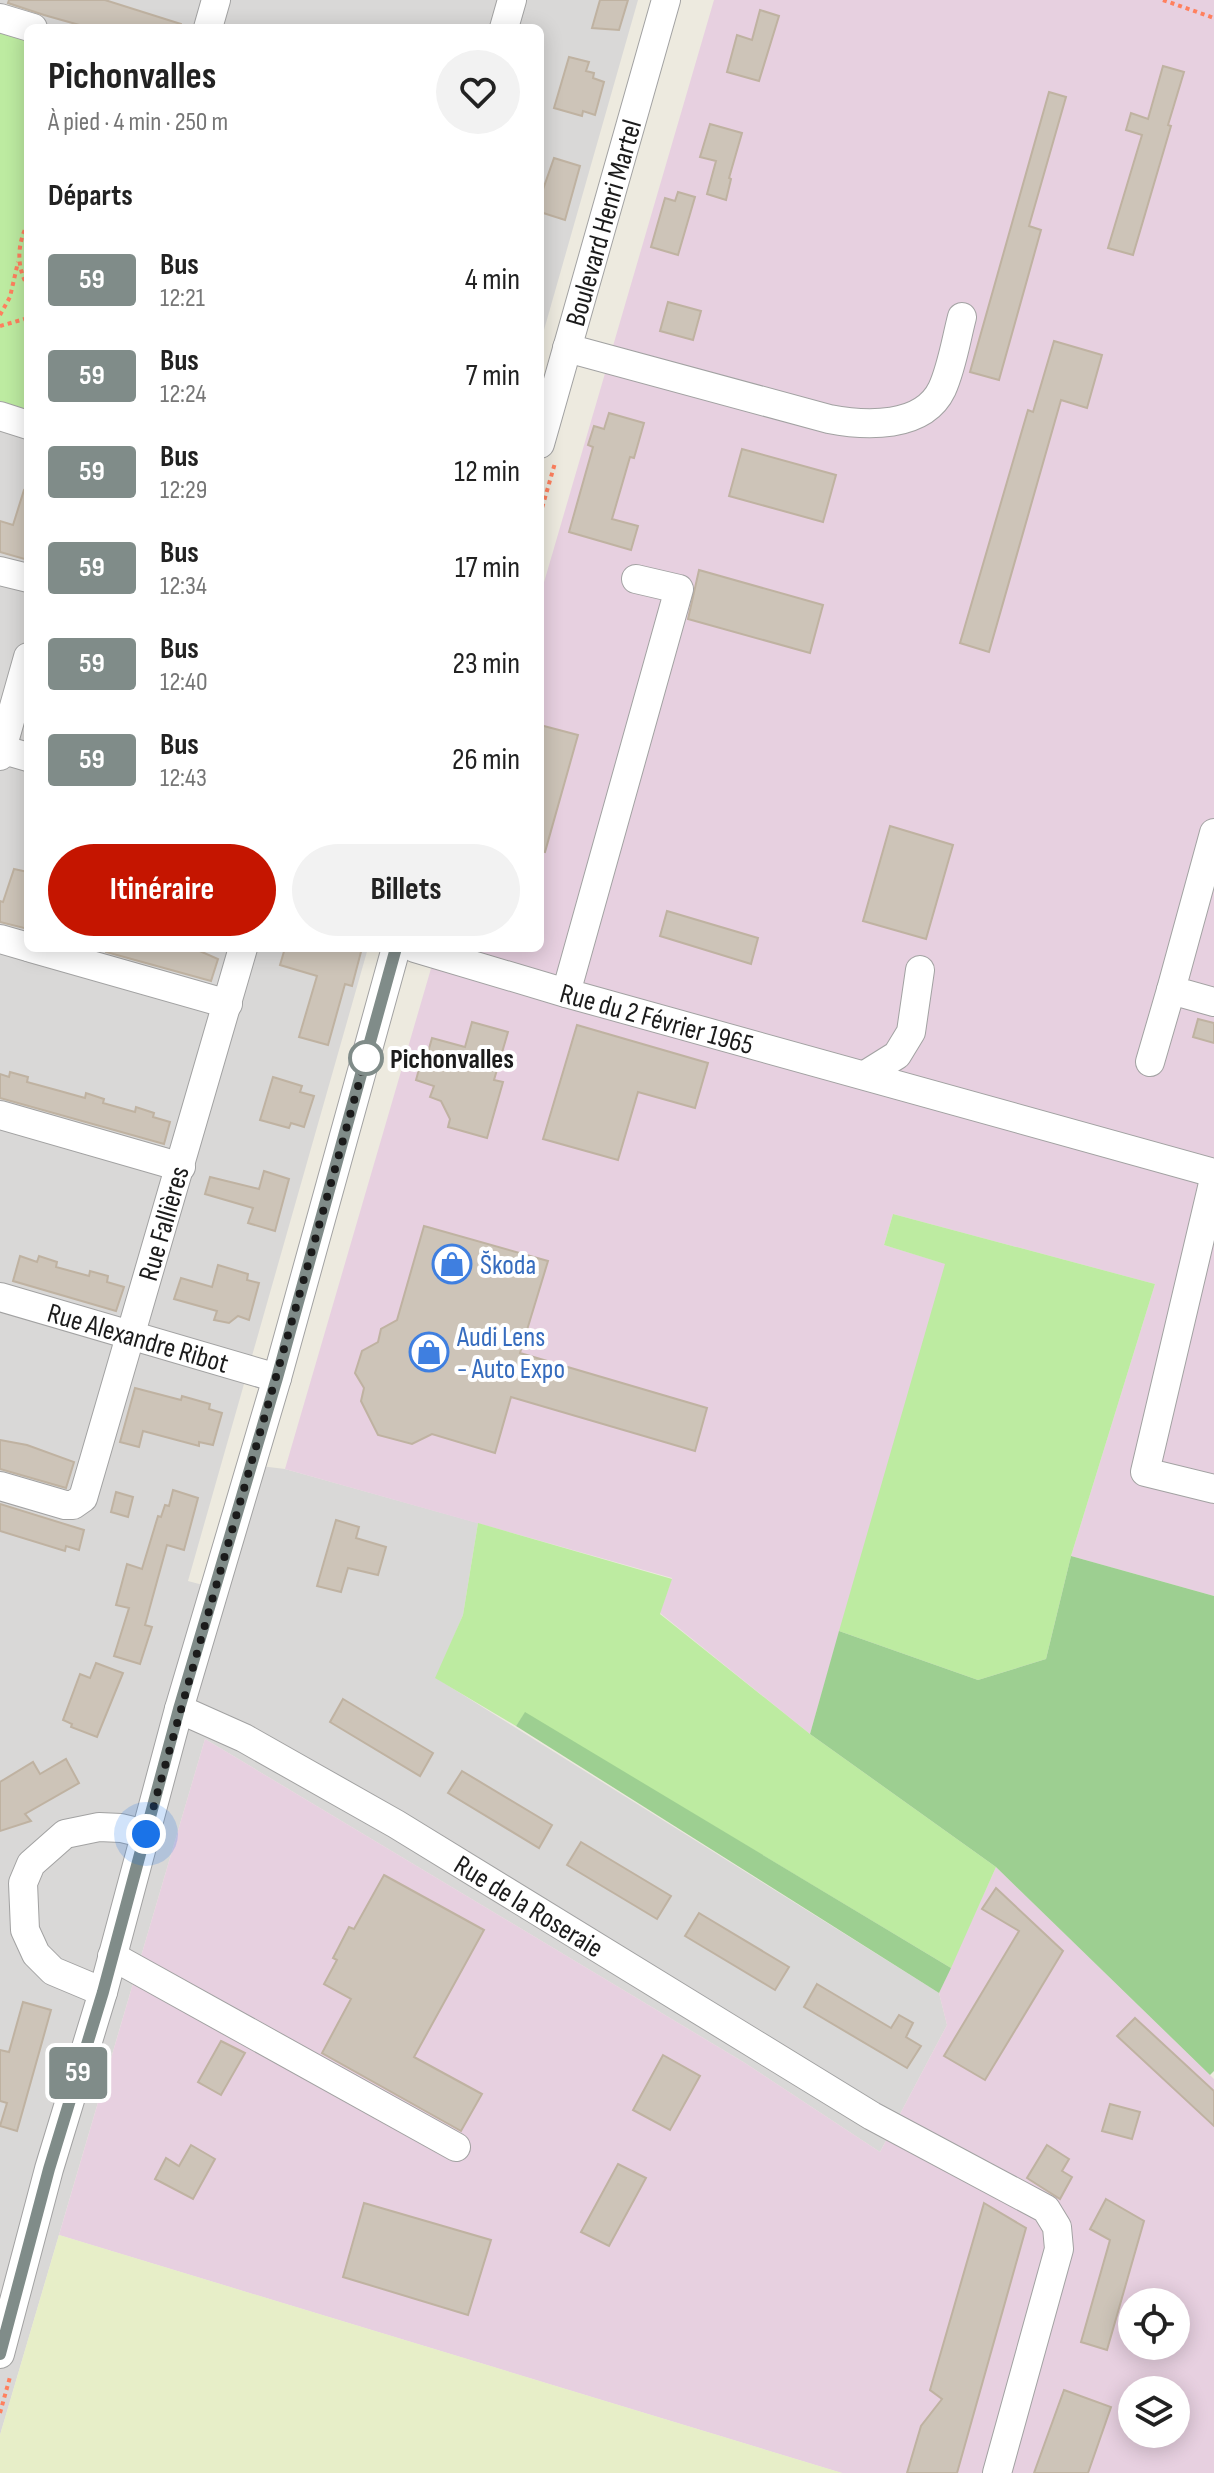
<!DOCTYPE html>
<html lang="fr">
<head>
<meta charset="utf-8">
<style>
	body { margin:0; font-family:"Sofia Sans Condensed",sans-serif; background:#f2f2f2; color:#222; height:100vh; display:flex; flex-direction:column; font-size:30px; white-space:nowrap }
	* { box-sizing:border-box; margin:0 }
	p { font-size:26px; color:#767676 }
	.icon { flex:none; width:44px; height:44px; fill:none; stroke:currentColor; stroke-width:2; stroke-linecap:round; stroke-linejoin:round }
	.map { position:relative; flex:1; overflow:hidden }
	.panel { position:absolute; left:24px; top:24px; width:520px; height:928px; display:flex; flex-direction:column; background:#fff; border-radius:12px; box-shadow:0 4px 20px #0003 }
	.panel>* { flex:none }
	.badge { padding:0 16px; border-radius:6px; font-size:28px; line-height:52px }
	.fabs { position:absolute; left:1118px; top:2288px; display:grid; gap:16px }
	.fabs a { display:grid; place-items:center; width:72px; height:72px; border-radius:50%; background:#fff; box-shadow:0 4px 20px #0003; font-size:40px }
	.you { position:absolute; width:40px; height:40px; margin:-20px; border:6px solid #fff; border-radius:50%; background:#1a73e8; box-shadow:0 0 0 12px #1a73e833 }
	.map>.badge { position:absolute; translate:-50% -50%; box-shadow:0 0 0 4px #fff }
	h2 { padding:0 24px; font-size:30px; line-height:72px }
	.round { display:grid; place-items:center; flex:none; width:84px; height:84px; border-radius:42px; background:#f2f2f2 }
	.head { display:flex; align-items:center; justify-content:space-between; height:136px; padding:0 24px }
	h1 { font-size:38px; font-weight:700; line-height:60px }
	.button { display:flex; gap:16px; margin-top:auto; padding:16px 24px }
	.button a { flex:1; height:92px; border-radius:48px; background:#c51500; color:#fff; font-size:32px; font-weight:700; line-height:92px; text-align:center }
	.button a+a { background:#f2f2f2; color:#222 }
	ul { padding:0; list-style:none }
	li { display:flex; align-items:center; gap:24px; height:96px; padding:0 24px }
	li div { flex:1 }
	li b { display:block; font-size:30px }
	li em { font-style:normal }
	li .badge { min-width:88px; font-weight:700; text-align:center }
	.map>svg:first-child { display:block }
</style>
</head>
<body>
<div class="map">
<svg width="1214" height="2473" viewBox="0 0 1214 2473">
	<rect width="100%" height="100%" fill="#edeadf"/>
	<g fill="#d9d8d7">
		<path d="M0,0H638L540,344V28L0,30Z"/>
		<path d="M0,401L28,411V948H368L188,1581L214,1588L251,1465L285,1469L478,1523L463,1615L436,1678L939,1993L947,2025L880,2152L745,2063L205,1739L0,2435Z"/>
	</g>
	<g fill="#e7d0e0" fill-rule="evenodd">
		<path d="M714,0H1214V1596L1071,1556L1155,1284L893,1214L884,1245L946,1264L810,1734L660,1613L672,1578L285,1469L437,948H540V596Z"/>
		<path d="M205,1739L745,2063L880,2152L947,2025L939,1993L996,1867L1214,2079V2473H842L59,2235ZM1132,2302H1176V2346H1132ZM1132,2390H1176V2434H1132Z"/>
	</g>
	<path fill="#e7eec8" d="M59,2235L842,2473H0V2435Z"/>
	<g fill="#bdeba1">
		<path d="M0,30L28,39V411L0,401Z"/>
		<path d="M893,1214L1155,1284L1071,1556L1046,1659L978,1680L839,1631L945,1264L884,1245Z"/>
		<path d="M478,1523L672,1579L660,1614L810,1734L996,1867L951,1968L525,1713L516,1726L435,1678L463,1615Z"/>
	</g>
	<g fill="#9dcf91">
		<path d="M1071,1556L1214,1596V2071L1210,2075L996,1867L810,1734L839,1631L978,1680L1046,1659Z"/>
		<path d="M525,1712L951,1968L939,1993L516,1726Z"/>
	</g>
	<g fill="#cdc4b8" stroke="#bfb2a1" stroke-width="2">
		<path d="M9,0H105L181,24V28H90L44,15L8,3Z"/>
		<path d="M600,0H628L619,30L592,28Z"/>
		<path d="M760,10L779,16L759,81L727,72L737,35L752,40Z"/>
		<path d="M569,57L589,62L586,71L594,73L593,78L604,82L595,115L583,111L582,116L554,108Z"/>
		<path d="M1163,66L1184,72L1168,125L1171,126L1133,255L1108,248L1142,135L1126,130L1131,113L1148,119Z"/>
		<path d="M1049,92L1066,97L1029,226L1041,230L999,380L970,372Z"/>
		<path d="M710,124L742,133L729,178L731,179L726,200L707,194L716,161L700,157Z"/>
		<path d="M554,158L580,166L565,220L540,212V198Z"/>
		<path d="M678,192L695,197L678,255L651,247L665,198L675,201Z"/>
		<path d="M668,302L701,311L693,340L660,331Z"/>
		<path d="M1054,341L1102,355L1087,408L1061,400L989,652L960,643L1028,410L1033,412Z"/>
		<path d="M609,413L644,423L634,458L630,457L612,519L638,526L631,550L569,532L593,447L588,445L594,426L604,429Z"/>
		<path d="M742,449L836,475L823,522L729,496Z"/>
		<path d="M24,490L28,491V560L0,552V521L13,525Z"/>
		<path d="M699,570L823,605L810,653L688,619Z"/>
		<path d="M540,725L578,735L545,852L540,851Z"/>
		<path d="M890,826L953,845L926,939L863,921Z"/>
		<path d="M14,869L28,872V929L0,922V901L3,902Z"/>
		<path d="M667,911L758,938L751,964L660,936Z"/>
		<path d="M106,948H193L218,959L211,981L106,952Z"/>
		<path d="M285,948H362L352,986L345,984L328,1045L299,1037L317,976L280,965Z"/>
		<path d="M1198,1019L1214,1023V1043L1193,1037Z"/>
		<path d="M472,1022L508,1032L494,1080L503,1082L487,1138L448,1127L450,1119L441,1101L430,1097L434,1086L416,1080L421,1062L425,1063L432,1038L465,1047Z"/>
		<path d="M577,1025L708,1063L695,1108L638,1092L618,1160L543,1139Z"/>
		<path d="M10,1072L28,1077L27,1082L60,1091L85,1098L86,1093L104,1099L103,1103L135,1112L136,1107L154,1113L153,1117L170,1122L164,1144L0,1098V1074L9,1077Z"/>
		<path d="M273,1077L302,1086L300,1092L314,1096L304,1127L291,1123L289,1128L260,1120Z"/>
		<path d="M264,1171L289,1179L275,1231L248,1223L253,1208L205,1194L210,1177L259,1189Z"/>
		<path d="M424,1226L548,1261L520,1353L707,1408L695,1451L511,1397L495,1453L432,1434L412,1444L378,1435L361,1401L364,1388L355,1373L362,1351L378,1342L381,1329L397,1320Z"/>
		<path d="M20,1256L37,1262L39,1256L57,1262L56,1267L89,1276L90,1271L108,1276L107,1282L124,1287L116,1311L13,1281Z"/>
		<path d="M218,1265L248,1274L247,1280L259,1283L249,1320L238,1316L229,1323L214,1320L217,1311L174,1299L181,1278L212,1287Z"/>
		<path d="M135,1388L181,1400L182,1396L210,1404L209,1409L222,1413L213,1445L199,1442V1446L143,1431L139,1447L120,1442Z"/>
		<path d="M0,1440L27,1445L74,1462L66,1488L0,1469Z"/>
		<path d="M173,1490L198,1498L184,1550L167,1545L145,1625L152,1627L140,1664L114,1656L129,1608L116,1605L127,1564L142,1569L158,1516L161,1517L165,1505L169,1506Z"/>
		<path d="M116,1492L133,1497L128,1517L111,1512Z"/>
		<path d="M0,1504L84,1530L79,1550L66,1546L65,1551L0,1531Z"/>
		<path d="M336,1520L359,1527L356,1538L386,1547L378,1575L348,1568L341,1592L317,1586Z"/>
		<path d="M96,1663L123,1673L97,1737L71,1727L72,1724L63,1720L80,1674L90,1678Z"/>
		<path d="M343,1699L433,1753L420,1776L330,1722Z"/>
		<path d="M66,1759L79,1783L25,1814L31,1821L0,1831V1782L33,1762L40,1774Z"/>
		<path d="M462,1771L552,1825L539,1848L448,1793Z"/>
		<path d="M581,1842L671,1896L657,1919L567,1865Z"/>
		<path d="M384,1875L484,1930L414,2057L482,2094L461,2131L322,2053L351,1999L324,1984L337,1960L333,1958L349,1927L354,1929Z"/>
		<path d="M996,1888L1063,1951L985,2080L944,2056L1019,1931L982,1909Z"/>
		<path d="M699,1913L789,1967L775,1990L685,1936Z"/>
		<path d="M817,1984L891,2028L899,2015L913,2023L906,2037L921,2046L907,2068L804,2007Z"/>
		<path d="M23,2002L51,2010L17,2131L0,2126L7,2103L0,2101V2050L9,2052Z"/>
		<path d="M1135,2018L1214,2091V2126L1117,2036Z"/>
		<path d="M221,2041L245,2053L221,2095L198,2082Z"/>
		<path d="M663,2055L700,2076L670,2130L633,2110Z"/>
		<path d="M1110,2104L1140,2112L1132,2139L1102,2131Z"/>
		<path d="M191,2145L215,2159L193,2199L155,2179L166,2158L179,2166Z"/>
		<path d="M1047,2145L1069,2159L1062,2171L1072,2177L1060,2199L1027,2178Z"/>
		<path d="M618,2164L646,2178L609,2246L581,2232Z"/>
		<path d="M1106,2199L1144,2221L1107,2350L1081,2342L1110,2240L1090,2229Z"/>
		<path d="M364,2203L491,2240L468,2315L343,2277Z"/>
		<path d="M984,2203L1026,2228L957,2473H907L921,2426L942,2399L930,2390Z"/>
		<path d="M1064,2390L1111,2407L1088,2473H1034Z"/>
	</g>
	<g fill="none" stroke-linecap="round" stroke-linejoin="round">
		<defs>
			<g id="minor">
				<path d="M0,18L33,28"/>
				<path d="M208,28L216,0"/>
				<path d="M504,28L512,0"/>
				<path d="M567,348L829,419C865,426 923,429 942,389C952,367 956,340 962,317"/>
				<path d="M0,416L28,425"/>
				<path id="s1" d="M540,444L666,0"/>
				<path d="M0,571L28,578"/>
				<path d="M0,749L28,757"/>
				<path d="M0,756L28,657"/>
				<path d="M1214,833L1171,990L1214,1002"/>
				<path d="M0,939L28,947"/>
				<path d="M31,948L228,1004"/>
				<path id="s2" d="M415,948L566,993L1214,1173"/>
				<path d="M566,993L679,589L636,579"/>
				<path d="M1150,1062L1171,990"/>
				<path d="M865,1075L897,1055L911,1032L920,970"/>
				<path d="M0,1115L181,1167"/>
				<path d="M1214,1179L1145,1472L1214,1489"/>
				<path id="s3" d="M0,1297L277,1378"/>
				<path id="s4" d="M0,1486L65,1505H73L83,1498L243,948"/>
				<path id="s5" d="M179,1709L244,1738L396,1824L872,2116L1046,2209L1057,2227L1059,2249L997,2473"/>
				<path d="M112,1956L456,2147"/>
				<path d="M103,1992L53,1971L36,1954L25,1930L23,1883L31,1864L65,1834L99,1827L121,1828L146,1834"/>
				<path d="M0,2354L49,2169L103,1992L179,1709L277,1378L396,948"/>
			</g>
		</defs>
		<use href="#minor" stroke="#a2a2a2" stroke-width="30"/>
		<g stroke="#ff805e" stroke-width="4" stroke-dasharray="4 4" stroke-linecap="butt">
			<path d="M1163,0L1214,18"/>
			<path d="M28,223C17,244 16,266 28,287"/>
			<path d="M0,315L10,297L18,262"/>
			<path d="M0,326L28,318"/>
			<path d="M540,515L555,463"/>
			<path d="M0,2413L10,2377"/>
		</g>
		<use href="#minor" stroke="#fff" stroke-width="28"/>
	</g>
	<g fill="none" stroke-linecap="round" stroke-linejoin="round">
		<defs>
			<path id="line" d="M0,2354L49,2169L103,1992L179,1709L277,1378L396,948"/>
		</defs>
		<use href="#line" stroke="#fff" stroke-width="18"/>
		<use href="#line" stroke="#808c89" stroke-width="12"/>
		<path stroke="#1b1b1b" stroke-width="8" stroke-dasharray="0 14.4" d="M146,1834C219,1572 296,1312 368,1050L366,1058"/>
	</g>
	<defs>
		<symbol id="shop-ring" viewBox="-11 -11 22 22"><circle r="9.5" fill="#fff" stroke="#3f7fe0" stroke-width="1.5"/><path d="M-5-2.5h2.3a2.7 3.5 0 0 1 5.4 0H5L5.5 6h-11ZM-1.5-2.5h3a1.5 2.3 0 0 0-3 0Z" fill="#3f7fe0"/></symbol>
	</defs>
	<g fill-rule="evenodd">
		<use href="#shop-ring" x="430" y="1242" width="44" height="44"/>
		<use href="#shop-ring" x="407" y="1330" width="44" height="44"/>
	</g>
	<circle fill="#fff" stroke="#808c89" stroke-width="4" cx="366" cy="1058" r="16"/>
	<g text-anchor="middle" stroke-width="8" stroke-linejoin="round" paint-order="stroke">
		<g font-size="28" fill="#1b1b1b" stroke="#fff">
			<text dy="10" stroke="none"><textPath href="#s1" startOffset="230">Boulevard Henri Martel</textPath></text>
			<text dy="10" stroke="none"><textPath href="#s2" startOffset="252">Rue du 2 Février 1965</textPath></text>
			<text dy="10" stroke="none"><textPath href="#s4" startOffset="374">Rue Fallières</textPath></text>
			<text dy="10" stroke="none"><textPath href="#s3" startOffset="144">Rue Alexandre Ribot</textPath></text>
			<text dy="10" stroke="none"><textPath href="#s5" startOffset="402">Rue de la Roseraie</textPath></text>
		</g>
		<g font-size="28" font-weight="bold" fill="#1b1b1b" stroke="#fff" text-anchor="start">
			<text x="390" y="1068">Pichonvalles</text>
		</g>
		<g font-size="28" fill="#366cbe" stroke="#fff" text-anchor="start">
			<text x="480" y="1274">Škoda</text>
			<text x="457" y="1346">Audi Lens<tspan x="457" dy="32">- Auto Expo</tspan></text>
		</g>
	</g>
</svg>
<div class="fabs">
<a><svg class="icon" aria-label="locate" viewBox="0 0 24 24"><circle cx="12" cy="12" r="6"/><path d="M12 2v4M12 18v4M2 12h4M18 12h4"/></svg></a>
<a><svg class="icon" aria-label="layers" viewBox="0 0 24 24"><path d="M12 4l9 5-9 5-9-5zM3 14l9 5 9-5"/></svg></a>
</div>
<div class="you" style="left:146px;top:1834px"></div>
<b class="badge" style="left:78px;top:2073px;background:#808c89;color:#fff">59</b>
<section class="panel">
<div class="head"><div><h1>Pichonvalles</h1><p>À pied · 4 min · 250 m</p></div><a class="round"><svg class="icon" aria-label="heart" viewBox="0 0 24 24"><path d="M12 20l-8-8c-3-5 5-10 8-4 3-6 11-1 8 4z"/></svg></a></div>
<h2>Départs</h2>
<ul>
<li><span class="badge" style="background:#808c89;color:#fff">59</span><div><b>Bus</b><p>12:21</p></div><em>4 min</em></li>
<li><span class="badge" style="background:#808c89;color:#fff">59</span><div><b>Bus</b><p>12:24</p></div><em>7 min</em></li>
<li><span class="badge" style="background:#808c89;color:#fff">59</span><div><b>Bus</b><p>12:29</p></div><em>12 min</em></li>
<li><span class="badge" style="background:#808c89;color:#fff">59</span><div><b>Bus</b><p>12:34</p></div><em>17 min</em></li>
<li><span class="badge" style="background:#808c89;color:#fff">59</span><div><b>Bus</b><p>12:40</p></div><em>23 min</em></li>
<li><span class="badge" style="background:#808c89;color:#fff">59</span><div><b>Bus</b><p>12:43</p></div><em>26 min</em></li>
</ul>
<div class="button"><a>Itinéraire</a><a>Billets</a></div>
</section>
</div>
</body>
</html>
